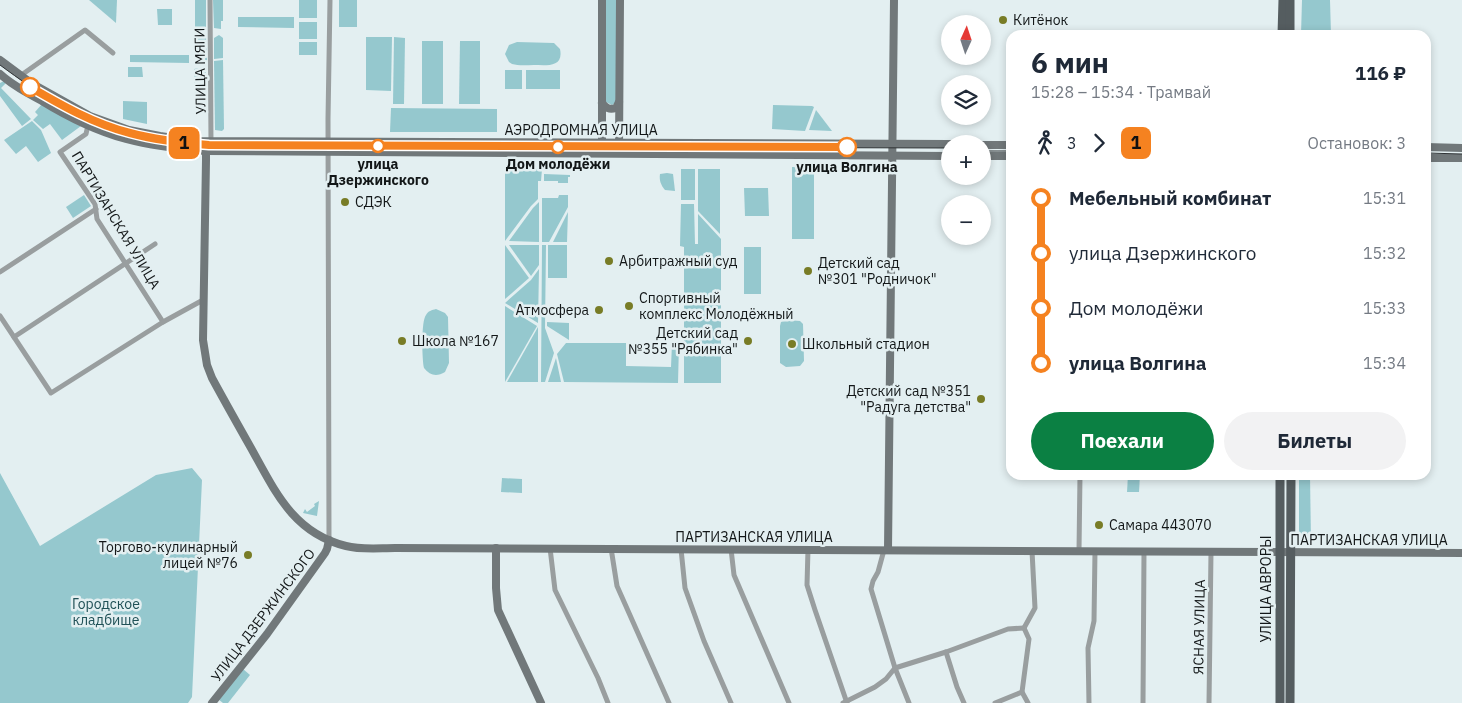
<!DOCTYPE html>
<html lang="ru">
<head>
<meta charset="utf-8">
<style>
	body { margin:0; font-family:"IBM Plex Sans",sans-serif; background:#f2f2f3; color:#1f2937; height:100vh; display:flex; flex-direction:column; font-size:19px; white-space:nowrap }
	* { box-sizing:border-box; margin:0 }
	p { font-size:16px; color:#747a83 }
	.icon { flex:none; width:28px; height:28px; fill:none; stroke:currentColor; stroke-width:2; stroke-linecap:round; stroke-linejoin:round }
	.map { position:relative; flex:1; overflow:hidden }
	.side { position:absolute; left:1006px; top:30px; width:425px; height:450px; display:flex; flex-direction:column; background:#fff; border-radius:15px; box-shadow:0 2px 8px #0003 }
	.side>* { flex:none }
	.badge { padding:0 10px; border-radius:8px; font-size:18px; line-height:32px }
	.needle { width:32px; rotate:3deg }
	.controls { position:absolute; left:941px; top:15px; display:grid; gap:10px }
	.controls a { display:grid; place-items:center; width:50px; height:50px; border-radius:50%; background:#fff; box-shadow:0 2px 8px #0003; font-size:25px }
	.map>.badge { position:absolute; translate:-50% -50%; box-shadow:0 0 0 2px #fff }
	.legs { display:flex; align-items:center; gap:8px; height:55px; padding:0 25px; font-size:16px }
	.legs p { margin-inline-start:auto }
	.headline { display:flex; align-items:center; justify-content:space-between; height:85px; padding:0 25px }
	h1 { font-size:28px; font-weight:800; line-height:38px }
	.cta { display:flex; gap:10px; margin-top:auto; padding:10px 25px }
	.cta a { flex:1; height:58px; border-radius:30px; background:#0b8043; color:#fff; font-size:20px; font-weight:800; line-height:58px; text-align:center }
	.cta a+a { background:#f2f2f3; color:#1f2937 }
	ul { padding:0 25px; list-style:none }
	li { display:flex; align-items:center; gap:18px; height:55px; font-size:19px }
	li i { display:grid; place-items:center; width:8px; height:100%; margin:0 6px; background:currentColor }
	li i::after { content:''; width:12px; height:12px; margin:-6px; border:4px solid; border-radius:50%; background:#fff }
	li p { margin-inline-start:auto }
	li:first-child i { background:linear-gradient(#0000 50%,currentColor 0) }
	li:last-child i { background:linear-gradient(currentColor 50%,#0000 0) }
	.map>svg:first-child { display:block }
</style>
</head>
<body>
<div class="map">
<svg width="1462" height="703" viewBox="0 0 1462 703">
	<rect width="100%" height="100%" fill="#e3eff1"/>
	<g fill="#95c8ce">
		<path d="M89,0H117L116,23Z"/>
		<path d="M195,0H206V27L203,30H195Z"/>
		<path d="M213,0H223V21H221V29L214,28Z"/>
		<rect x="299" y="0" width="18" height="18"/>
		<rect x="339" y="0" width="18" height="27"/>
		<path d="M606,0H617V102L612,105L606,102Z"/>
		<path d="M1302,0H1330L1331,35H1301Z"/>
		<path d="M157,9H172V25H158Z"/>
		<path d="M238,17H294V28L238,27Z"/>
		<rect x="299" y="22" width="18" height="17"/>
		<path d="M195,35H204L206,38L207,60L203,64H195Z"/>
		<path d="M219,35L223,38V58L214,59V38Z"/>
		<path d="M366,37H392L391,91L366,90Z"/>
		<path d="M394,37L405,38L404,104H393Z"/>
		<rect x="422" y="41" width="21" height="63"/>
		<path d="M460,41H480V104H459Z"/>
		<rect x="299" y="42" width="18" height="13"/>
		<path d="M517,42L554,43L560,49C564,68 546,65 534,65C527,65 519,66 512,64L509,62L505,54L509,45Z"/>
		<path d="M130,55H189V63L130,62Z"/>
		<path d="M223,60L224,129L222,131L215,130L214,61Z"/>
		<path d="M128,67H142L143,77H128Z"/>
		<path d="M200,68L204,70L206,73V93H195L194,69Z"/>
		<rect x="505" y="70" width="17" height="19"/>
		<rect x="526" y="70" width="34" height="19"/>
		<path d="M4,81L6,83L1,88L31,119L22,126L0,96V83Z"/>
		<path d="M123,101L147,102V124L123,119Z"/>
		<path d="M42,104L81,126L62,140L50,124L43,129L33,120L38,115L35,112Z"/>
		<path d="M773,105L812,106L814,107L805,131L772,129Z"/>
		<path d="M391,108L497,109V132H390Z"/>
		<path d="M816,110L832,131L809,130Z"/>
		<path d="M32,121L41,130L51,153L38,162L26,146L16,154L4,140Z"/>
		<rect x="792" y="167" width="22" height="72"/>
		<path d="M505,169H542L541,181H538V199L531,206L505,241Z"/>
		<rect x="681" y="169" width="14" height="31"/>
		<path d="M698,169H720V234L698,211Z"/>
		<path d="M667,173L673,174L675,191L665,190C661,185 659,181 660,174Z"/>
		<path d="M544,174L570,175V177H568V183H558V181H544Z"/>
		<path d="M744,188H768L769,216H745Z"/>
		<path d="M84,195L91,206L73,218L66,207Z"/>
		<path d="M559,195H568V207L549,242H542V198H558Z"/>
		<path d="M539,202V242L509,241L533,208Z"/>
		<path d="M681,204H694L695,244H698V214L721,239V383H684V247L680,246Z"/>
		<path d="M568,212L567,242H553Z"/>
		<path d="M505,245L529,278L505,299Z"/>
		<path d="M509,245H539V265L531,276Z"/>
		<path d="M542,245H546L545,328L554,353L545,382H541Z"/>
		<rect x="548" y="245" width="19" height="33"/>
		<rect x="744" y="247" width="17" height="47"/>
		<path d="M539,269L538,323L505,303L531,280Z"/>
		<path d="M505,306L537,326L505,382Z"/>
		<path d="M436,309L445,313L448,317L449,363L445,372C437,377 430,376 424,368C422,359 421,321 426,315C428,311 432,310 436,309Z"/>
		<path d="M786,320L800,321L803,324L804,361L800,366L786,367L780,363V326L781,322Z"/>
		<path d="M547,322L569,323V340L547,326Z"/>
		<path d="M538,327V382H507Z"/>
		<path d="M566,343H626V366L671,367L672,343L679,344L678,383L564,382L557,354Z"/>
		<path d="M556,358L561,382H548Z"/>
		<path d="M192,468L202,480L192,697L188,703H0V473L40,546L156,475Z"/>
		<path d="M1128,475H1140L1139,492H1127Z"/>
		<path d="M1299,475H1310L1311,543L1299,544Z"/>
		<path d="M502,478L522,479V493L501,492Z"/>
		<path d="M319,501L317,516L303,513L305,509L307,512L315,506L314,504Z"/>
		<path d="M243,669L250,675L228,703H223L218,699Z"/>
	</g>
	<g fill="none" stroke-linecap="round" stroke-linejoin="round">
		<g stroke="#999e9f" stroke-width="5">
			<path d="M210,0L211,142"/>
			<path d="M20,76L85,30L113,53"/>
			<path d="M88,125L86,134L60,152L95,204L97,219L163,322"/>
			<path d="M0,272L96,209"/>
			<path d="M0,316L51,393L163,322L203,300"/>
			<path d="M14,337L155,244"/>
			<path d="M329,540L328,119L330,0"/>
			<path d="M550,548L555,590L598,678L608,703"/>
			<path d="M611,548L617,586L669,703"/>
			<path d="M681,549L685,588L704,641L731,703"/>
			<path d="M731,549L734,575L789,703"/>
			<path d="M808,549L807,585L815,610L847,703"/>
			<path d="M884,550L878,572L873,581L871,589L895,668L909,703"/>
			<path d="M1079,551L1080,475"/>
			<path d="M1024,628L1035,608L1032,551"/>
			<path d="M1024,628L1029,639L1022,692L1028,703"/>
			<path d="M946,652L957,687L964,703"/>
			<path d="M843,703L875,687L886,679L895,668L946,652L1008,629L1024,628"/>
			<path d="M995,703L1022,692"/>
			<path d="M1089,703L1088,648L1094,621L1095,551"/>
			<path d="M1143,703L1144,551"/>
			<path d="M1209,703L1211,552"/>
		</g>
		<g stroke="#71787a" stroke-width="8">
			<path d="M0,60L31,83L90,116L129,130L160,136L194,141L950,144"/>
			<path d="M0,74C12,85 27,93 42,101C68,117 97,131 126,139C152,146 179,149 206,151L950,156"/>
			<path d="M602,103C606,108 609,110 616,108L619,102"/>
			<path d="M211,142L206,151V160L203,340L207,365L212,378C225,402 238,425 251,448C275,491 293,533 346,546C361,550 379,548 395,548L1462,553"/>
			<path d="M602,145V0"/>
			<path d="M982,145H1011"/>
			<path d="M1426,147L1462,148"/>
			<path d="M619,148L620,0"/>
			<path d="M982,156H1011"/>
			<path d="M1426,158H1462"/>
			<path d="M496,548V588L498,610L541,703"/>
			<path d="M888,550L894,0"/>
			<path d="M212,703L267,634L325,553L327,549L329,540"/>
		</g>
		<g stroke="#555d60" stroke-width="9">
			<path d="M1282,35L1283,0"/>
			<path d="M1290,35V0"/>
			<path d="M1280,703V475"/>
			<path d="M1290,703L1291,475"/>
		</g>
		<g stroke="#2d3133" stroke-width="1">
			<path d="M0,65C39,94 82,121 129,133C155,140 182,143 209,145L585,147L950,148"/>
			<path d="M982,151H1011"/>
			<path d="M1426,153L1462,154"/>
		</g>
	</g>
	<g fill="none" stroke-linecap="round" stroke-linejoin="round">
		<defs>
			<path id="line-1" d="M30,87C61,105 94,124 130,133C156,140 183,143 209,145L847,147"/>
		</defs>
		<use href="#line-1" stroke="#fff" stroke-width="11"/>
		<use href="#line-1" stroke="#f58220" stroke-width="8"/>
	</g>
	<g fill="#787c26" stroke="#e3eff1" stroke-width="2">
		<circle cx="1003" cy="20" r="5"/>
		<circle cx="345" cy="202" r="5"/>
		<circle cx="609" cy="261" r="5"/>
		<circle cx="808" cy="271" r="5"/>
		<circle cx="629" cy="306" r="5"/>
		<circle cx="599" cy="310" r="5"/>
		<circle cx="402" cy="341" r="5"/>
		<circle cx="748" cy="341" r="5"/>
		<circle cx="792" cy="344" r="5"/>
		<circle cx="981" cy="399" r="5"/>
		<circle cx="1099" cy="525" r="5"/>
		<circle cx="248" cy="555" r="5"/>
	</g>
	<g fill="#fff" stroke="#f58220" stroke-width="2.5">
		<circle cx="30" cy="87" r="9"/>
		<circle cx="378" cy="146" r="6"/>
		<circle cx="558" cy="147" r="6"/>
		<circle cx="847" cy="147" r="9"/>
	</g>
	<g text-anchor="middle" stroke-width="5" stroke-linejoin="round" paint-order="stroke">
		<g font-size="14" fill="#131718" stroke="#e3eff1" text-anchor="start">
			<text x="1013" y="25">Китёнок</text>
			<text x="355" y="207">СДЭК</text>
			<text x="619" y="266">Арбитражный суд</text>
			<text x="818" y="268">Детский сад<tspan x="818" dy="16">№301 "Родничок"</tspan></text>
			<text x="639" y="303">Спортивный<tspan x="639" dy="16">комплекс Молодёжный</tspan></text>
			<text x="589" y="315" text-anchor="end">Атмосфера</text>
			<text x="738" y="338" text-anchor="end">Детский сад<tspan x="738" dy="16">№355 "Рябинка"</tspan></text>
			<text x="412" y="346">Школа №167</text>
			<text x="802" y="349">Школьный стадион</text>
			<text x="971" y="396" text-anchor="end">Детский сад №351<tspan x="971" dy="16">"Радуга детства"</tspan></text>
			<text x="1109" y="530">Самара 443070</text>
			<text x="238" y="552" text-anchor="end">Торгово-кулинарный<tspan x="238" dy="16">лицей №76</tspan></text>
		</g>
		<g font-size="14" fill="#131718" stroke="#e3eff1">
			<text transform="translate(200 71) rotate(-91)" y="5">УЛИЦА МЯГИ</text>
			<text x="581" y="135">АЭРОДРОМНАЯ УЛИЦА</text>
			<text transform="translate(116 220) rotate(59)" y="5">ПАРТИЗАНСКАЯ УЛИЦА</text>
			<text x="754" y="542">ПАРТИЗАНСКАЯ УЛИЦА</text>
			<text x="1369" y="545">ПАРТИЗАНСКАЯ УЛИЦА</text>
			<text transform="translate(1266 589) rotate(-90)" y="5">УЛИЦА АВРОРЫ</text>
			<text transform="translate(263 615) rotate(-53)" y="5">УЛИЦА ДЗЕРЖИНСКОГО</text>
			<text transform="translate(1199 627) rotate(-89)" y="5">ЯСНАЯ УЛИЦА</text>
		</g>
		<g font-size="14" font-weight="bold" fill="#131718" stroke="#e3eff1">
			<text x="378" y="169">улица<tspan x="378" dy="16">Дзержинского</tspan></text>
			<text x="558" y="169">Дом молодёжи</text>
			<text x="847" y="172">улица Волгина</text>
		</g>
		<g font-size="14" fill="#205157" stroke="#e3eff1">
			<text x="106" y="609">Городское<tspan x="106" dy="16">кладбище</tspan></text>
		</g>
	</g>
</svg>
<div class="controls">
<a><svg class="needle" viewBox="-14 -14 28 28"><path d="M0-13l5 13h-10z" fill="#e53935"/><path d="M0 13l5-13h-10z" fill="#747a83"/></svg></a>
<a><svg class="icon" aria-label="layers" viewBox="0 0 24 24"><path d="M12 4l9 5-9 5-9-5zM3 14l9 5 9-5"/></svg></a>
<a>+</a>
<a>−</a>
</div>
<b class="badge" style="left:184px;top:143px;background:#f58220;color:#111">1</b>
<section class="side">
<div class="headline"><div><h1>6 мин</h1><p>15:28 – 15:34 · Трамвай</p></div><b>116 ₽</b></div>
<div class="legs"><svg class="icon" aria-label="walk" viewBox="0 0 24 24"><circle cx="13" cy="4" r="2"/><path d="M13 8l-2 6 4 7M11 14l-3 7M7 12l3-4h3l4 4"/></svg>3<svg class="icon" aria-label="forward" viewBox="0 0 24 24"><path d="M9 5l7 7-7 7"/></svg><b class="badge" style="background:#f58220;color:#111">1</b><p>Остановок: 3</p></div>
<ul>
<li><i style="color:#f58220"></i><b>Мебельный комбинат</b><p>15:31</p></li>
<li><i style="color:#f58220"></i><span>улица Дзержинского</span><p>15:32</p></li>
<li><i style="color:#f58220"></i><span>Дом молодёжи</span><p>15:33</p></li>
<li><i style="color:#f58220"></i><b>улица Волгина</b><p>15:34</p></li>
</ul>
<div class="cta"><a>Поехали</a><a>Билеты</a></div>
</section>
</div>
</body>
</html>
